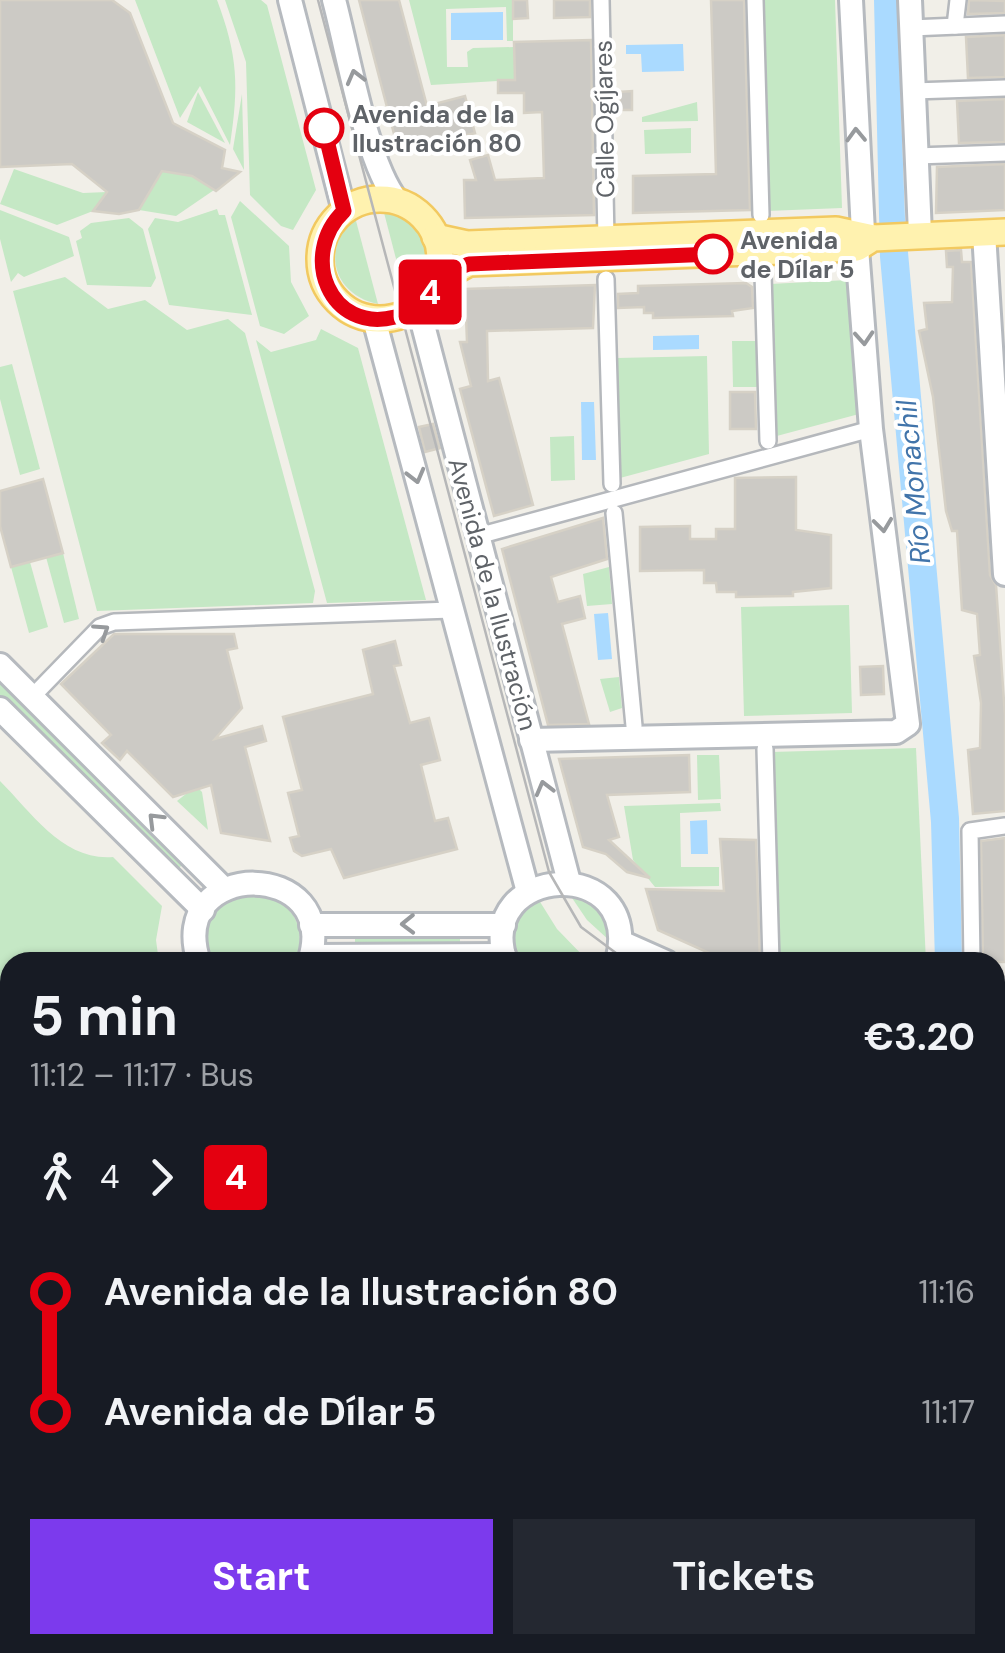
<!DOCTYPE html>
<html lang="en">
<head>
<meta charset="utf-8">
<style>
	body { margin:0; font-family:"DM Sans",sans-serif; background:#242831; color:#f1f3f6; height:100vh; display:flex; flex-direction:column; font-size:38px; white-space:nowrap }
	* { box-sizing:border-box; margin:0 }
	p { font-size:32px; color:#9ea1a6 }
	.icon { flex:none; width:55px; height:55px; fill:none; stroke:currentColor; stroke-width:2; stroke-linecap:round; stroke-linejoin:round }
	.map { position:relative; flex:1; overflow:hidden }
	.details { position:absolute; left:0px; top:952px; width:1005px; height:702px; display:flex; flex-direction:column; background:#171b24; border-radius:30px 30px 0 0; box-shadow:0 2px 8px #0004 }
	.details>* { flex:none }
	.badge { padding:0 20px; border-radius:8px; font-size:35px; line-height:65px }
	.map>.badge { position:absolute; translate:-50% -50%; box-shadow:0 0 0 5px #fff }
	.legs { display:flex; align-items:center; gap:15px; height:110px; padding:0 30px; font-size:32px }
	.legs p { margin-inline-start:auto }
	.summary { display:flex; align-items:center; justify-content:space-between; height:170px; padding:0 30px }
	h1 { font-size:55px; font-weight:700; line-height:75px }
	.button { display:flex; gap:20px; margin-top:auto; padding:20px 30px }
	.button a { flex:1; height:115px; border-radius:0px; background:#7c3aed; color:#fff; font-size:40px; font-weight:700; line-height:115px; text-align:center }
	.button a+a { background:#242831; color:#f1f3f6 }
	ul { padding:0 30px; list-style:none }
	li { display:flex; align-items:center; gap:35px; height:120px; font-size:38px }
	li i { display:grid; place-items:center; width:15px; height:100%; margin:0 12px; background:currentColor }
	li i::after { content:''; width:25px; height:25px; margin:-12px; border:8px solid; border-radius:50%; background:#171b24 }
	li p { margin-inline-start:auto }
	li:first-child i { background:linear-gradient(#0000 50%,currentColor 0) }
	li:last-child i { background:linear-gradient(currentColor 50%,#0000 0) }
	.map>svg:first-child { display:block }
</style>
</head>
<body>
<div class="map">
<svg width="1005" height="1653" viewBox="0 0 1005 1653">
	<rect width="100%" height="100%" fill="#f1efe8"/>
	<g fill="#c5e8c5">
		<path d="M135,0H217C238,56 239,86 230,145L200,86L180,118Z"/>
		<path d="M225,0H261L267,5L316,190L293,230L281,226L250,195L246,62Z"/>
		<path d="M409,0H513V41H507L506,7L446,9L447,67H468L467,52L473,48L514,47L515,80L431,85Z"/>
		<path d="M762,0H835L842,208L767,211Z"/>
		<path d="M198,92L225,143L187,122Z"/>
		<path d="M242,94L244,170L233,149Z"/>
		<path d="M697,102L698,121L642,122V117Z"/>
		<path d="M691,128V153L645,154L644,130Z"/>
		<path d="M14,169L83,193L107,192L93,211L57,225L0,204Z"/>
		<path d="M162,171L192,176L214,190L176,216L139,210Z"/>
		<path d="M240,201L289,246L291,282L309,316L284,334L260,326L231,217Z"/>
		<path d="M217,209L219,215H225L252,315L169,305L148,229L155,218L178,222Z"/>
		<path d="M383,209C429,217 443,267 406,297Z"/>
		<path d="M0,210L69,237L74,256L24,277L18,273L11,282L0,239Z"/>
		<path d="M355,217L378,304C332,294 321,248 355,217Z"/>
		<path d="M129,218L143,229L156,278L151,287L87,285L76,241L82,238L80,231L91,223Z"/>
		<path d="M65,277L108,309L145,300L187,330L228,319L245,333L315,591L313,603L97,611L13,291Z"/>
		<path d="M848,280L859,414L773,437L770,284Z"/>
		<path d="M321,329L358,348L426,600L327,603L256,340L271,352L316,340Z"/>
		<path d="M732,341H757L758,387H733Z"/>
		<path d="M707,356L709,454L620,478L617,358Z"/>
		<path d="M12,364L40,469L20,475L0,399V367Z"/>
		<path d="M574,436L575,480L551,481L550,437Z"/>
		<path d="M63,553L79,619L64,623L46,557Z"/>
		<path d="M30,562L48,627L29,633L11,567Z"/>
		<path d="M609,567L612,604L587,606L583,574Z"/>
		<path d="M849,605L852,713L744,716L741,607Z"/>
		<path d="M0,676L186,861L174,873L0,700Z"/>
		<path d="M619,677L622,708L610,712L600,679Z"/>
		<path d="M916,748L926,962H776L771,752Z"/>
		<path d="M697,755H719L721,799L698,800Z"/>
		<path d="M0,781C32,813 63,861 113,857L162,906L156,940L159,962H10V1068L0,1060Z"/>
		<path d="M196,786L202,792L208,830L177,801Z"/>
		<path d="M720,803L721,811L680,813L681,867H719V886L655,887L633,860L624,806Z"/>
		<path d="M255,890C290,903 308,921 296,961L212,962C189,921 219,900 255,890Z"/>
		<path d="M568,892C593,902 608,912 610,941L587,920Z"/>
		<path d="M537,897L557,929L589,962H520C507,937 517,915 537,897Z"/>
		<path d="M355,930H460V947L355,946Z"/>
		<path d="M995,1204L1005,1209V1371L995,1383Z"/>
		<path d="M995,1398L1005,1406V1653H879L881,1645H995Z"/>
		<path d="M683,1645H830L828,1653H691Z"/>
	</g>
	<g fill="#aadaff">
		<path d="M874,0H897L905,219L959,818L962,962H935L931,822L880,257Z"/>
		<path d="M503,12V40H451V13Z"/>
		<path d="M683,44L684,71L642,72L641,54H626V45Z"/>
		<path d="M699,335V349L653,350V336Z"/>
		<path d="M581,402H594L596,460H582Z"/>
		<path d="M608,613L612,659L598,660L594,614Z"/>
		<path d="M707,820L708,854H691L690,821Z"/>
	</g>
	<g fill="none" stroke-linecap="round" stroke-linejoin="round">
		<path stroke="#aadaff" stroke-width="28" d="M872,1653L874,1645"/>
	</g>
	<g fill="#cccac5" stroke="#d6d1c6" stroke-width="2.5">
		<path d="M0,0H112L130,13L173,123L225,150L222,168L240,172L216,191L192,176L162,171L139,210L119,214L93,211L107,192L72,164L0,167Z"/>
		<path d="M359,0H399L427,106L465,96L475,133L399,153Z"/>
		<path d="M513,0H527L528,18L513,19Z"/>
		<path d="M554,0H590V17L554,18Z"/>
		<path d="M711,0H744L750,210L633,213V176L716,174Z"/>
		<path d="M969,0L1005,1V13L968,14Z"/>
		<path d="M1005,35V77L968,78L966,37Z"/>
		<path d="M591,40L594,215L465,218L464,180H476L470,160L488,155L495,180L544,178L542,112L524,113V93H498V80H515L514,42Z"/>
		<path d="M632,91V110H620L619,92Z"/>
		<path d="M1005,99V142L959,143L957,101Z"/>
		<path d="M1005,164V210L936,213L937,167Z"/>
		<path d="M961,250L962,262H971L990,575L996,585L1005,716V811L973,814L968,750L980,748L981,703L974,656L980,655L977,614L962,610L957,531H952L946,511L933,397L919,331L927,329L924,303L952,302L953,267H947L946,251Z"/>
		<path d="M746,283L752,287L753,308L732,311L733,316L653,318V313H644V307L618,308V294L638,293V286Z"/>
		<path d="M595,285L593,328L487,331L488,381L499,378L533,505L494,516L460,389L471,386L460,342H467L465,289Z"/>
		<path d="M730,392H755L756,429H730Z"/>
		<path d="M433,424L440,448L425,452L419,427Z"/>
		<path d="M796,477V530L831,535V588L793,592V596L736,597V592H717L716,583H704V570L640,571V527L690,526V539H716V529H735V478Z"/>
		<path d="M43,479L63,553L11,567L0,526V491Z"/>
		<path d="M603,518L607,559L551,577L558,602L580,596L585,618L562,624L589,724L548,725L502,549Z"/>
		<path d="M234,634L237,648L227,650L242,708L215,739L262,726L266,741L245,747L270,841L221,833L211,785L173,797L127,751L120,760L102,743L111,735L61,684L114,634Z"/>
		<path d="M395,641L401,665L394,666L410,723L429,718L440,760L421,765L435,821L448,818L457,849L344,878L331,849L302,856L294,851L290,838L299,836L288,793L302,790L283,717L373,694L363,650Z"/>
		<path d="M883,666L884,694L861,695L860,667Z"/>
		<path d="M689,755L690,792L607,795L619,837L609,840L650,878L627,872L606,854L583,847L559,759Z"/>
		<path d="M1005,838V962H983L981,841Z"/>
		<path d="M720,839L756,840L760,962H729L658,930L646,889L724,891Z"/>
	</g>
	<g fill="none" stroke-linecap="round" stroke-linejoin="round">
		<defs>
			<g id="street">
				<path d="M601,0L606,239"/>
				<path d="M755,0L761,215"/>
				<path d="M955,26L958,0"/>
				<path d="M911,28L1005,24"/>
				<path d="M913,91L1005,88"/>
				<path d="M916,156L1005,153"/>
				<path d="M763,274L768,441"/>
				<path d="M606,279L612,484"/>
				<path d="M614,513L634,726"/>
				<path d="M478,536L871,429"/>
				<path d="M32,697L100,627L114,622L451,610"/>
				<path d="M765,749L771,962"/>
				<path d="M972,962L970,831L1005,826"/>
				<path d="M995,1052L1005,1051"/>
			</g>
			<g id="secondary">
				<path d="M290,0L344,211"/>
				<path d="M334,0C348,52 366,162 397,201"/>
				<path d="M851,0L863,232"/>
				<path d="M910,0L920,234"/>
				<path d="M984,233L1005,574"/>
				<path d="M418,306L569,882"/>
				<path d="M374,319L528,892"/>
				<path d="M0,665L224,889"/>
				<path d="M0,709L203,910"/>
				<path d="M531,740L896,732L908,724L871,429L857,248"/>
				<path d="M311,925H504"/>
				<path d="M621,942L666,962"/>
				<path d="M312,956L504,955"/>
				<path d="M199,962C164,857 343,858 309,962"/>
				<path d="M506,962C472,864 645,852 617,962"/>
				<path d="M995,1118L1005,1109"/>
				<path d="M995,1175L1005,1185"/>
			</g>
			<g id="primary">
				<circle cx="380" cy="259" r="60"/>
				<path d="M435,237L467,244L836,230L873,238"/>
				<path d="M436,281L469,263L857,248L873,238L1005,232"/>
			</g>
			<g id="highway">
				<path d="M0,1092L10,1100"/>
				<path d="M0,1152L10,1160"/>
				<path d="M570,1645L577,1653"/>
				<path d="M625,1645L633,1653"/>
				<path d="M657,1645L665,1653"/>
			</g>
		</defs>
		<use href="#street" stroke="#b5b8bc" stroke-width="20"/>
		<use href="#secondary" stroke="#b6babf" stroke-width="28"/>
		<use href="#primary" stroke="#f2c960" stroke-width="30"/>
		<use href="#highway" stroke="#f9ab00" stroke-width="35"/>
		<use href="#street" stroke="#fff" stroke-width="15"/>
		<use href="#secondary" stroke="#fff" stroke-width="22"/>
		<use href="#primary" stroke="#fff2af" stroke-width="25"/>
		<use href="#highway" stroke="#fde293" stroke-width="30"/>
		<g stroke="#b6b7b8" stroke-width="2.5">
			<path d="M318,0L549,872L581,927L628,962"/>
			<path d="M995,1139L1005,1144"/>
		</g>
	</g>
	<defs><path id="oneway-chevron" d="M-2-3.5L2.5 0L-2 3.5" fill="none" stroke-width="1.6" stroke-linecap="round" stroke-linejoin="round" transform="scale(2.5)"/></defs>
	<g stroke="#979a9d">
		<use href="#oneway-chevron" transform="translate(355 77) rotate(-105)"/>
		<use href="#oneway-chevron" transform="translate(856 135) rotate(-92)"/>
		<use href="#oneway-chevron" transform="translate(864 338) rotate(86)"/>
		<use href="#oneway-chevron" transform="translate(416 476) rotate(75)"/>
		<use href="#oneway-chevron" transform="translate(883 525) rotate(83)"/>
		<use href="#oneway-chevron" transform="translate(102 631) rotate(-33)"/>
		<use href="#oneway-chevron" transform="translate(544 788) rotate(-105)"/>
		<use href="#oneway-chevron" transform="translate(155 820) rotate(-135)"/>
		<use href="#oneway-chevron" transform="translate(408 924) rotate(179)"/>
	</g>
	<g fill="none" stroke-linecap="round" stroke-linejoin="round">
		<defs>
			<path id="line-1" d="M324,128L344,211C298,255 330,334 395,317C417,312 422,298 435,282C443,273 458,268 469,264L713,254"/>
		</defs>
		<use href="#line-1" stroke="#fff" stroke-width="22"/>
		<use href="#line-1" stroke="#e40010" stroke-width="15"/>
	</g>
	<g fill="#fff" stroke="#e40010" stroke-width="5">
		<circle cx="324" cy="128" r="18"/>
		<circle cx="713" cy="254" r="18"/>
	</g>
	<g text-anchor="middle" stroke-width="8" stroke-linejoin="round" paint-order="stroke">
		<g font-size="25" font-weight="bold" fill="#5f6368" stroke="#fff" text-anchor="start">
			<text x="352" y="123">Avenida de la<tspan x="352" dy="29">Ilustración 80</tspan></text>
			<text x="740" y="249">Avenida<tspan x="740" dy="29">de Dílar 5</tspan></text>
		</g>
		<g font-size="25" fill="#5f6368" stroke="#fff">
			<text transform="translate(604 119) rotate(-91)" y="9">Calle Ogíjares</text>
			<text transform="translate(493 594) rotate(75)" y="9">Avenida de la Ilustración</text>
		</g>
		<g font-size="28" font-style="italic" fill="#4174aa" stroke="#fff">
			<text transform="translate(913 482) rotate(-95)" y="10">Río Monachil</text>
		</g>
	</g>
</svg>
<b class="badge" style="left:430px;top:292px;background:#e40010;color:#fff">4</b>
<section class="details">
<div class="summary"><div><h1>5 min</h1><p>11:12 – 11:17 · Bus</p></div><b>€3.20</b></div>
<div class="legs"><svg class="icon" aria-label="walk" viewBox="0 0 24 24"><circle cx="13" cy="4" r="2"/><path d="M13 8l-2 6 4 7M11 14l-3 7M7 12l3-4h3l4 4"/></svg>4<svg class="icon" aria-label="forward" viewBox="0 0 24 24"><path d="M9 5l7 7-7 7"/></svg><b class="badge" style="background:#e40010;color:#fff">4</b></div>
<ul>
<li><i style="color:#e40010"></i><b>Avenida de la Ilustración 80</b><p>11:16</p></li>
<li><i style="color:#e40010"></i><b>Avenida de Dílar 5</b><p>11:17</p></li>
</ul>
<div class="button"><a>Start</a><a>Tickets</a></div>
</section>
</div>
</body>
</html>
